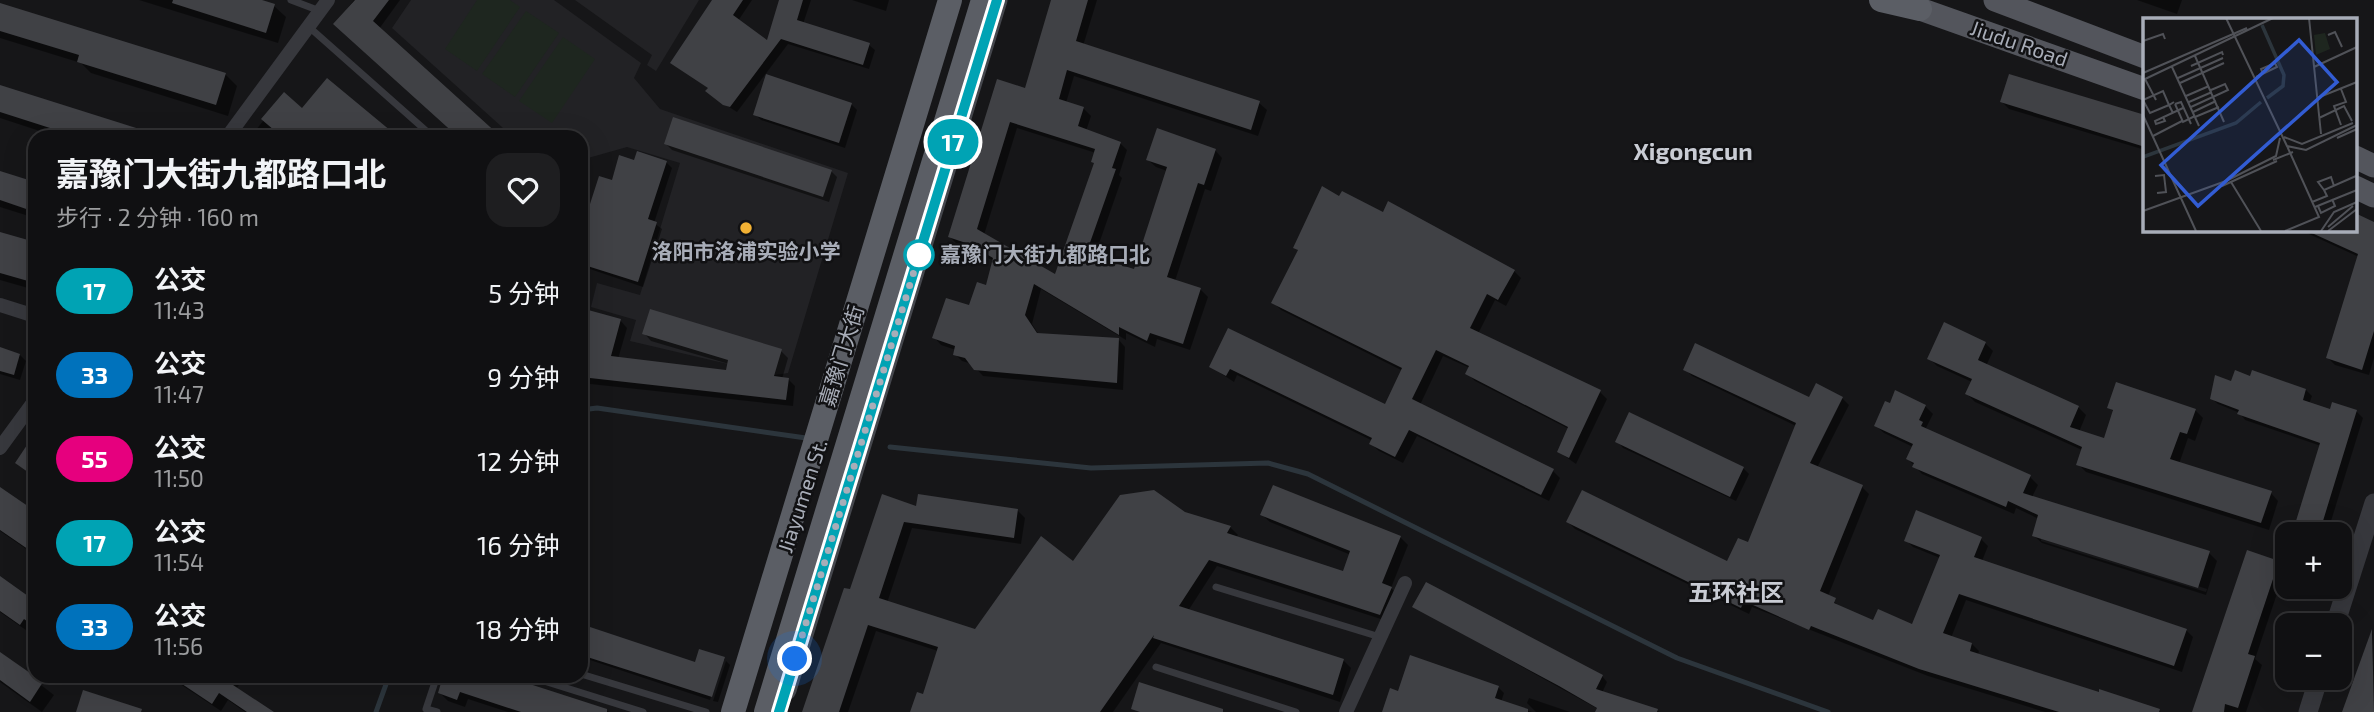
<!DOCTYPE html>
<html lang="zh">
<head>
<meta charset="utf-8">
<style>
	body { margin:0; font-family:"Exo 2","Noto Sans SC",sans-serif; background:#1e1e20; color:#f1f3f6; height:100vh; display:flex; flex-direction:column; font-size:26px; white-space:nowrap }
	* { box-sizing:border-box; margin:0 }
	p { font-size:23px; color:#9c9d9f }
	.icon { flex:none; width:38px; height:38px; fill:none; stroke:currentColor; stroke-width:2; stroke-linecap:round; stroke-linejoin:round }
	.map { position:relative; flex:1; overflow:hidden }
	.side { position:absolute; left:28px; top:130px; width:560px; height:553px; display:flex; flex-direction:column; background:#101012; border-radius:21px; box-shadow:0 7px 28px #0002,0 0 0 2px #303032 }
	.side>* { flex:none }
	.badge { padding:0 14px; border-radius:23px; font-size:24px; line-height:46px }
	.buttons { position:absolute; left:2275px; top:522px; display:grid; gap:14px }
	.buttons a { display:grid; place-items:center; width:77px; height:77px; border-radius:14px; background:#101012; box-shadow:0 7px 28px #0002,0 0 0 2px #303032; font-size:35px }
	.you { position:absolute; width:35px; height:35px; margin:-18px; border:5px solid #fff; border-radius:50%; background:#1a73e8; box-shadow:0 0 0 10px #1a73e833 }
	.map>.badge { position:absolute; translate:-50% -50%; box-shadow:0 0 0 4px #fff }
	.round { display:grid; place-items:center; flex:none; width:74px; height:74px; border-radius:21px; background:#1e1e20 }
	.summary { display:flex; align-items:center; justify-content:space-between; height:119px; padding:0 28px }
	h1 { font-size:33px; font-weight:700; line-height:52px }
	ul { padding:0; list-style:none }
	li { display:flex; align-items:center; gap:21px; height:84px; padding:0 28px }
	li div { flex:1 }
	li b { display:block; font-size:26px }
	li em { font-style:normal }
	li .badge { min-width:77px; font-weight:700; text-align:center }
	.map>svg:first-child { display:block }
</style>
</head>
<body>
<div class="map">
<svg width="2374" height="712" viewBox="0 0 2374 712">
	<rect width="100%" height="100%" fill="#161618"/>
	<g fill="#222225">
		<path d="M411,0H554L641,63L634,78L660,109L848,173L788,373L775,375L630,341L636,320L591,307L597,283L640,295L680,163L627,147L581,160V136H512L392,28Z"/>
		<path d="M575,0H699L656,71L647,65L652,55Z"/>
	</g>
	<g fill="#1e261f">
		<path d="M477,0H510L520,7L477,71L445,49Z"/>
		<path d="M526,11L559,33L515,97L482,74Z"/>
		<path d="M563,37L595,59L552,123L519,101Z"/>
	</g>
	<g fill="#0007" fill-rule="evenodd">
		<path d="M139,0H256L274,6L286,17L278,43Z"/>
		<path d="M354,0H400L379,29L498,136H459L342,30L336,23Z"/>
		<path d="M714,0H752L738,21L768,43L781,0H811L803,24L869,45L875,50L869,69L788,44L737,112L713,97L709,89Z"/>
		<path d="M852,0H889L886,11Z"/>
		<path d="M1053,0H1097L1083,46L1259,103L1267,110L1258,136L1074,76L1066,103L1083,108L1091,116L1086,131L1120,143L1127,150L1119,175L1122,178L1094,258L1135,271L1167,171L1156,167L1148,160L1215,150L1222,158L1211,191L1205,189L1175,281L1200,289L1208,297L1190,350L1157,339L1155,347L1126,333V340L1041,289L1032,324L1039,335L1118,339L1125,347L1123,390L983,376L972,364L962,361L955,354L956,350L941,345L934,337L970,307L987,287L994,261L957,244L950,237L1026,90ZM1017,128L1096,153V165L1056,276L984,235Z"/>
		<path d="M2137,0H2182L2177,14Z"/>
		<path d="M0,5L225,74L237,86L228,116L91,73L81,63L0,38Z"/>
		<path d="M327,80L395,136H251L284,95L302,110Z"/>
		<path d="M0,86L157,136H55L0,118Z"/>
		<path d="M2002,102L2145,117V150L2009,109Z"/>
		<path d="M851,104L857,110L845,148L761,120L755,114Z"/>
		<path d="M666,144L831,171L837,177L829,202L672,150Z"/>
		<path d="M635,162H666L672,168L654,223L662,229L643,287L581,266V223L585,226Z"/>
		<path d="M0,172L35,184V218L0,207Z"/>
		<path d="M1340,198L1514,271L1521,278L1506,306L1495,300L1478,334L1600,392L1607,399L1576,464L1559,452L1569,429L1475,381L1467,373L1470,368L1443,356L1420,405L1553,471L1560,478L1549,501L1417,436L1403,463L1379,451L1371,444L1373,441L1237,375L1234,382L1211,367L1228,330L1386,406L1403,371L1281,310L1274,303L1299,251L1295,247Z"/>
		<path d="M2355,215L2374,224V358L2369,375L2335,365L2328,358L2359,257L2298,229H2355Z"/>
		<path d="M0,234L35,244V290L0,280Z"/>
		<path d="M581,309L620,320L627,328L618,359L727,372L729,364L651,341L644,333L781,351L788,358L782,379H788L795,386L793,406L581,383Z"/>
		<path d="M1985,343L1993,351L1986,366L2078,407L2086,415L2079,432L2105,440L2114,412L2109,407L2195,410L2203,418L2195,441L2188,438L2179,464L2271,493L2278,501L2269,530L2086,472L2078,464L2082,450L1975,402L1967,394L1972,382L1937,366L1929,358Z"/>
		<path d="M0,349L20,355L26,361L20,380L0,374Z"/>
		<path d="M1685,369L1809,399L1842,398L1849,405L1817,468L1862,487L1869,494L1828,596L1841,608L1874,623L1913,626L1940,558L1913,547L1906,540L1981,539L1988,546L1982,561L2186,630L2193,637L2182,672L1966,600L1951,638L1972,644L1979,651L1978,655L2161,712H2045L1928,676L1752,607L1749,614L1575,529L1568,522L1728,564L1749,544L1796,426L1692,376Z"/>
		<path d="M2251,378L2306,390L2312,396L2309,404L2332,411L2334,405L2357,412L2363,418L2327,534H2293L2321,446L2245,420L2240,413L2218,404L2211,398L2232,383Z"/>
		<path d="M1925,406L1933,414L1926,428L1930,431L2030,477L2038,485L2032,497L2209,553L2217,561L2206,595L2042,543L2034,536L2039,519L2016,508L2014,514L1922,474L1908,459L1913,447L1884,433L1876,426ZM2041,537L2207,589L2206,592L2041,541Z"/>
		<path d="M1617,441L1743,468L1749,474L1736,501L1623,448Z"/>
		<path d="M0,489L35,513V555L0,531Z"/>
		<path d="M883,496L918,508L1017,510L1025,518L1021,544L912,528L887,603L976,631L1074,564L1184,513L1230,527L1238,535L1236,538L1344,573L1351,555L1270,522L1262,515L1400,537L1408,545L1391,588L1399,596L1387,621L1217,566L1188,611L1343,660L1351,668L1340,702L1161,643L1113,712H912L924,697L938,651L876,631L848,712H804L851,591Z"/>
		<path d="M2278,563L2285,570L2255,659L2262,665L2246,712H2194Z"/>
		<path d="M0,578L35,603L33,635L0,612Z"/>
		<path d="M1414,607L1602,676L1607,682L1602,693L1660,712H1597L1598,709Z"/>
		<path d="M581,626L696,664L724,659L725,660H722L710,700L581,657Z"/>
		<path d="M2373,631L2374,712H2344Z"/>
		<path d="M3,656L54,695L42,712L0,682Z"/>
		<path d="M726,661L730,665L718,702L713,701Z"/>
		<path d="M168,676H235L241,682L236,689L271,712H245L228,700L221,711Z"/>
		<path d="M307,676H332L328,684Z"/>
		<path d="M445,676H499L610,712H508L468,699L465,707L448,701L440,693Z"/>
		<path d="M1498,687L1504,693L1501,702L1532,712H1384L1399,693Z"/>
		<path d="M1529,698L1570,712H1536L1527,703Z"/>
	</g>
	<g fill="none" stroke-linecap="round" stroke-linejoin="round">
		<g stroke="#2c353c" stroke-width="5">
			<path d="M581,410L597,408L806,438"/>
			<path d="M890,447L1091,468L1268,463L1308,474L1677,658L1828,712"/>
			<path d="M376,712L389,676"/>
		</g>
	</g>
	<g fill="#404145" fill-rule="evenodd">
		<path d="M173,0H262L275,4L266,33L172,3Z"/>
		<path d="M355,0H389L373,21L500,136H457L333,24Z"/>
		<path d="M712,0H743L733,15L767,40L779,0H803L797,20L870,43L863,65L781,39L730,107L723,105L705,91L708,88L670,63Z"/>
		<path d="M1051,0H1088L1076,41L1260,101L1251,130L1067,70L1059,99L1084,107L1078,126L1121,142L1112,168L1116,169L1086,254L1134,269L1167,167L1146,160L1157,128L1216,149L1204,185L1198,183L1167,277L1201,288L1183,344L1150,333L1147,341L1119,327V335L1034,284L1025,315L1037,333L1119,338L1117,383L974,370L965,358L953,355L955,346L932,338L946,298L969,305L977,282L986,285L993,258L969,244L948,237L997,79L1025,88ZM1010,122L1095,149L1091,162L1094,163L1055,274L977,229Z"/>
		<path d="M0,3L226,73L216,105L77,62L79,55L0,31Z"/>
		<path d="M766,74L852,103L839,143L753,115Z"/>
		<path d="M2009,74L2145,115V147L2000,102Z"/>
		<path d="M327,78L397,136H281L261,119L284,92L302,108Z"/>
		<path d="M0,85L152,133L151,136H75L0,112Z"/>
		<path d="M673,117L832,170L823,197L664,144Z"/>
		<path d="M637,151L667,161L648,219L657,222L638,282L581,264V232L599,176L612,180L619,155L634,160Z"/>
		<path d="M0,171L35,182V212L0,200Z"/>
		<path d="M1322,186L1339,196L1342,191L1383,212L1388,201L1515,270L1498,300L1487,294L1470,328L1601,390L1569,458L1557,452L1568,427L1465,374L1469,366L1436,350L1412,399L1554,469L1541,495L1409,430L1395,457L1369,444L1372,438L1230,369L1226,376L1209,367L1228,328L1385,404L1402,368L1271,303L1298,250L1293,248Z"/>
		<path d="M2355,213L2374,222V331L2362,370L2326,358L2358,254L2303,229H2355Z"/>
		<path d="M0,232L35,242V283L0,273Z"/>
		<path d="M581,308L621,319L611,356L726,370L728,360L642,334L650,309L782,349L774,376L789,378L786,400L581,377Z"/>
		<path d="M1944,322L1986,342L1978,360L2079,406L2070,427L2104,438L2113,410L2107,408L2116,382L2196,409L2187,434L2180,432L2170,459L2272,491L2261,523L2076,465L2082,447L1965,394L1972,379L1927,359Z"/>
		<path d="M1695,343L1809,397L1816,383L1843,397L1810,463L1863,485L1820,591L1836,598L1834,603L1873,620L1878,609L1912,624L1940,555L1904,541L1916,510L1982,537L1974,557L2187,629L2174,666L1959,594L1943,633L1972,643L1970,651L2099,692V689L2160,709L2159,712H2059L1919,669L1811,626L1809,630L1744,601L1741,608L1566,522L1582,490L1727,561L1738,538L1748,542L1796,423L1683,370Z"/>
		<path d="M0,347L20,354L14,375L0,371Z"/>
		<path d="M2235,370L2250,376L2252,370L2306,389L2303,400L2330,409L2332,402L2357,410L2319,534H2292L2320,443L2237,414L2239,410L2210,399L2215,375L2231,381Z"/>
		<path d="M1895,390L1926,405L1919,420L1923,422L1921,426L2031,475L2023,493L2210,551L2198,588L2032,536L2038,515L2008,501L2006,507L1912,467L1914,463L1906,459L1913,444L1874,426L1885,401L1890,403Z"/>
		<path d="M1629,412L1744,467L1730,497L1615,442Z"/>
		<path d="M35,433V477L15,463Z"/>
		<path d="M1273,485L1401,536L1382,583L1392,587L1380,615L1209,560L1179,606L1344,659L1333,695L1153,638L1154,635L1100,712H910L917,692L923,694L938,647L868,625L839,712H802L844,588L850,589L882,494L916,506L918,494L1018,509L1014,538L904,522L879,598L975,629L1041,536L1073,561L1120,495L1154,490L1185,512L1231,526L1227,533L1343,571L1350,551L1260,515Z"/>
		<path d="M0,487L35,511V554L0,530Z"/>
		<path d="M2247,550L2279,561L2248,654L2255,656L2238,708L2225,704L2224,712H2192Z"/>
		<path d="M0,576L35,601V627L24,619L20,625L0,611Z"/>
		<path d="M1426,582L1603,675L1596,689L1658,709L1657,712H1595L1597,708L1559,686L1412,607Z"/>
		<path d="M581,624L695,662L699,649L725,657L712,697L581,655Z"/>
		<path d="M2372,629L2374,712H2342Z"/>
		<path d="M0,652L43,682L30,702L0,680Z"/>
		<path d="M1410,655L1499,686L1495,698L1528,709V712H1382L1390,688L1398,691Z"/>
		<path d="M170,676H231L227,681L274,712H247L219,693L212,704Z"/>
		<path d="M443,676H505L607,709V712H521L460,692L457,700L438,693Z"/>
		<path d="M1139,682L1223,709V712H1140L1131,709Z"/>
		<path d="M83,690L142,709L141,712H76Z"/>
	</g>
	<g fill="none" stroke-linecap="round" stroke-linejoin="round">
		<g stroke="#37383d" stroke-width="7">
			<path d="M291,0L320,11"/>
			<path d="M309,27L432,136"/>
			<path d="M1216,587L1380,637"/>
			<path d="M1156,667L1296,712"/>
			<path d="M581,674L706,712"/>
			<path d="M437,676L426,709L437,712"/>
			<path d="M528,676L643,712"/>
		</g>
		<g stroke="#37383d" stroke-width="14">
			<path d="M228,136L328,0"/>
			<path d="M0,305L35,316"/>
			<path d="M0,448L35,400"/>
			<path d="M1346,712L1405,583"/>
		</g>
		<g stroke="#37383d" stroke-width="19">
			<path d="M2335,625L2374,503"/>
			<path d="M2308,712L2319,677"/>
		</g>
		<path stroke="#45474d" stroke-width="21" d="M786,690L997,0"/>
		<g stroke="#53555c" stroke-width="23">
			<path d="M1995,0L2145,57"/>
			<path d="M1903,3L2145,89"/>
			<path d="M2355,157L2374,166"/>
			<path d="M2355,187L2374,196"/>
		</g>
		<g stroke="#5b5e65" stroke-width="24">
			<path d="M1881,0L1920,9"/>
			<path d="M733,712L950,0"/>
			<path d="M766,712L983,0"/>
		</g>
	</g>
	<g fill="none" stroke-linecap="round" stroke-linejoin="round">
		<defs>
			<path id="line" d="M779,712L997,0"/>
		</defs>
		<use href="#line" stroke="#fff" stroke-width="16"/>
		<use href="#line" stroke="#00a3b4" stroke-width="10"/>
		<path stroke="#a8adb8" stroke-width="7" stroke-dasharray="0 12.6" d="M795,659L919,255"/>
	</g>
	<circle fill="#f2b134" stroke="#111113" stroke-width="2.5" cx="746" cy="228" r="7"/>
	<circle fill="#fff" stroke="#00a3b4" stroke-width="3.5" cx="919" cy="255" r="14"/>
	<g text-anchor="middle" stroke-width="5" stroke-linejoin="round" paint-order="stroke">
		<g font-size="21" fill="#a8adb8" stroke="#111113">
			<text transform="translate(2019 44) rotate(19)" y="7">Jiudu Road</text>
			<text transform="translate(842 356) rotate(-73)" y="7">嘉豫门大街</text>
			<text transform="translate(803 496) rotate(-72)" y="7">Jiayumen St.</text>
		</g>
		<g font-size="21" font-weight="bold" fill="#a8adb8" stroke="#111113">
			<text x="746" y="259">洛阳市洛浦实验小学</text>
		</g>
		<g font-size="21" font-weight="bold" fill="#a8adb8" stroke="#111113" text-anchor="start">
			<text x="940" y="262">嘉豫门大街九都路口北</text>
		</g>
		<g font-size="24" font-weight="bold" fill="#c9ccd4" stroke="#111113">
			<text x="1693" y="160">Xigongcun</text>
			<text x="1736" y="601">五环社区</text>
		</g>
	</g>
	<g transform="translate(2143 18)">
		<rect width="214" height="214" fill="#161618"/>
		<path d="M182,15L187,31L173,37L171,17Z" fill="#1e261f"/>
		<path fill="none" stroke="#2c353c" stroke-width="3.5" d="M119,7L141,57L140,68L124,80M0,139L93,105L118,84"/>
		<path fill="none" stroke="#505258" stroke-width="2" d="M83,0L144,128L163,132L214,107M166,0L178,116M185,17L192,14L199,29M0,23L20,16L22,21M52,38L81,104M48,48L79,34L80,37M29,49L56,108M171,49L214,29M0,55L104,10M113,59L134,49L132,45L118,51L120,56M35,60L80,40M2,61L13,82M0,62L130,0M37,65L81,45M198,71L203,84L191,88L198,107M43,78L66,68M174,80L214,64M46,84L69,74M32,86L40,104L52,98M32,86L38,84L48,106M48,89L85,72L82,66L68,72M50,94L73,83M30,95L26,87L20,73L0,82L7,95L26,87L31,84M0,97L53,213M20,99L22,103L13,106L12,103L40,90M52,99L76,89M176,100L201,88L209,103M10,118L39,103M141,119L159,126L210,105M194,120L214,111M130,142L150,134M12,158L21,157L23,174L14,175M81,164L133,138L137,120M88,164L118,213M79,168L134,143M181,172L175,164L188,159L191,168M169,184L184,178L181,172L213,158M175,188L178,195L192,188L189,181M172,189L214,172M0,193L83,163M185,209L210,188M142,213L176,199L144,128M178,213L191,194L214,184M185,213L214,191"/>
		<path fill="#325cd3" fill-opacity="0.15" stroke="#325cd3" stroke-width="3.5" d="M156,22L194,64L55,188L18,147Z"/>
		<rect width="214" height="214" fill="none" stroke="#a8adb8" stroke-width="3.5"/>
	</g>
</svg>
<div class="buttons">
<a>+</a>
<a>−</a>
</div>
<div class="you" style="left:795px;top:659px"></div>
<b class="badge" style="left:953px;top:142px;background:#00a3b4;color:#fff">17</b>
<section class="side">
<div class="summary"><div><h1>嘉豫门大街九都路口北</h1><p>步行 · 2 分钟 · 160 m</p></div><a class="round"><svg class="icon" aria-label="heart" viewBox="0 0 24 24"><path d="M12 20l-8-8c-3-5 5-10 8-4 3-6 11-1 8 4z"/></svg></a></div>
<ul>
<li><span class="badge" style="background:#00a3b4;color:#fff">17</span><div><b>公交</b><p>11:43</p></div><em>5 分钟</em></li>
<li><span class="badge" style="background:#0072bc;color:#fff">33</span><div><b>公交</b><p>11:47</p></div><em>9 分钟</em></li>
<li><span class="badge" style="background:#e6007e;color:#fff">55</span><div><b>公交</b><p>11:50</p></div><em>12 分钟</em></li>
<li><span class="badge" style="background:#00a3b4;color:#fff">17</span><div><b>公交</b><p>11:54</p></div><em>16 分钟</em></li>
<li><span class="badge" style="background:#0072bc;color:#fff">33</span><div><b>公交</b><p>11:56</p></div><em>18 分钟</em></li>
</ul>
</section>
</div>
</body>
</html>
